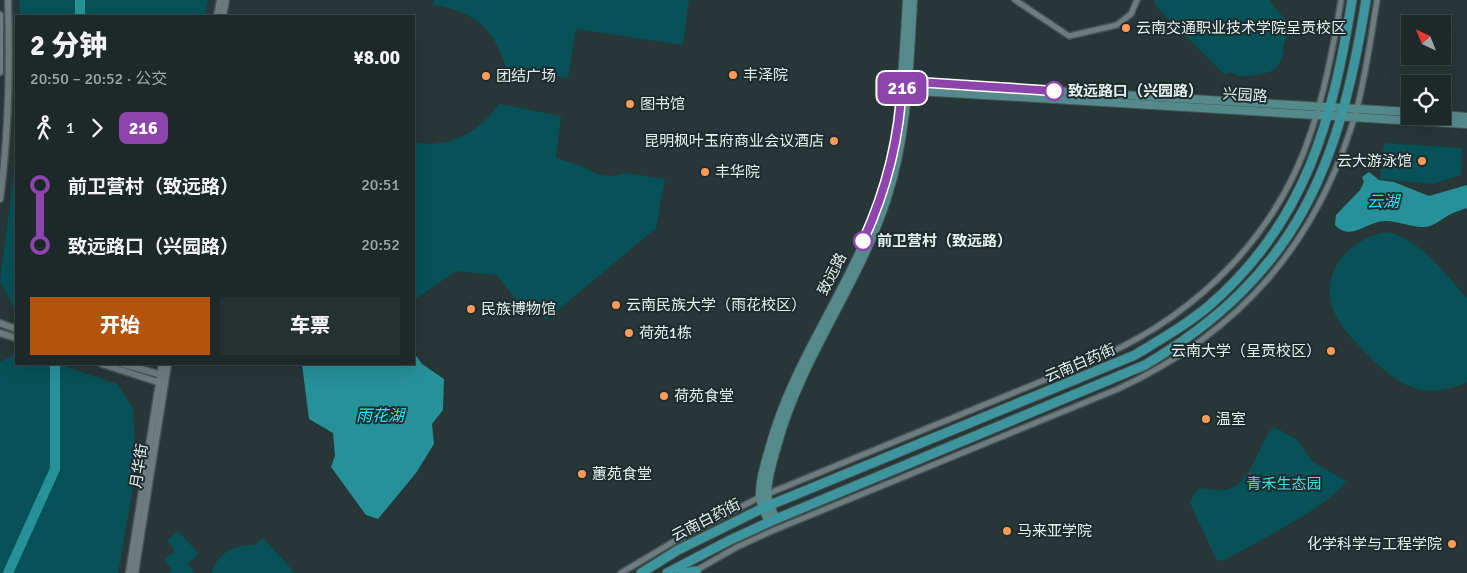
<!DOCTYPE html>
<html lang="zh">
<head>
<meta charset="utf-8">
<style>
	body { margin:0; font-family:Signika,"Noto Sans SC",sans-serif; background:#253031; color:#f1f3f6; height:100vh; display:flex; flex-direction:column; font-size:19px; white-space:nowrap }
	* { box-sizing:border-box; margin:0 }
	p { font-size:16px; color:#a0a6a8 }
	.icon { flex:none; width:28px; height:28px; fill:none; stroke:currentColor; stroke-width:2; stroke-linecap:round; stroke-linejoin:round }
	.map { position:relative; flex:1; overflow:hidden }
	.details { position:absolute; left:15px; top:15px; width:400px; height:350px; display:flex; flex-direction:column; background:#1d2829; border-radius:0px; box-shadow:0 5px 20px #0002,0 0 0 1px #3b4446 }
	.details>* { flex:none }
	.badge { padding:0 10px; border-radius:8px; font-size:18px; line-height:32px }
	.needle { width:32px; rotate:317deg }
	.tools { position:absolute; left:1401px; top:15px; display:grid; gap:10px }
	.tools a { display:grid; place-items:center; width:50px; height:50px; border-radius:0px; background:#1d2829; box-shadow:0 5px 20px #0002,0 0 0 1px #3b4446; font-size:25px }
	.map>.badge { position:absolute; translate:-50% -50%; box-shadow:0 0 0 2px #fff }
	.legs { display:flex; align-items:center; gap:8px; height:55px; padding:0 15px; font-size:16px }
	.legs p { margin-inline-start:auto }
	.headline { display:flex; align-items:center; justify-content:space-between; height:85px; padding:0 15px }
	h1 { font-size:28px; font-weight:800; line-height:38px }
	.action { display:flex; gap:10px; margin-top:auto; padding:10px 15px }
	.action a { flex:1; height:58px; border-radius:0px; background:#b45309; color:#fff; font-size:20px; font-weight:800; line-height:58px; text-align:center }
	.action a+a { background:#253031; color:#f1f3f6 }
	ul { padding:0 15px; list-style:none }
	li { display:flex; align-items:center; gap:18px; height:60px; font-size:19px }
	li i { display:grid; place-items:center; width:8px; height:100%; margin:0 6px; background:currentColor }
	li i::after { content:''; width:12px; height:12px; margin:-6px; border:4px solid; border-radius:50%; background:#1d2829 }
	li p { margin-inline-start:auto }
	li:first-child i { background:linear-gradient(#0000 50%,currentColor 0) }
	li:last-child i { background:linear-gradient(currentColor 50%,#0000 0) }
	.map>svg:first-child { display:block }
</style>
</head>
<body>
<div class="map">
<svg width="1467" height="573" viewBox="0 0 1467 573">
	<rect width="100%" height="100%" fill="#273637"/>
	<g fill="#065258">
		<path d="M19,0H208L205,16H20Z"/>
		<path d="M434,0H689L683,45L576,29L568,78L506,68C494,28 474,11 433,5Z"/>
		<path d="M1155,0H1269L1293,29C1274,45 1296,70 1256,75C1244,77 1240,78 1230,72L1224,74L1155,5Z"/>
		<path d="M499,104L561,116L556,158L584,167L597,174L611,176L626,173L665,179L656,228L546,320L536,308L527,314L497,275L456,271L414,300V142C450,149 478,133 499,104Z"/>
		<path d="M1384,143L1462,148L1461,175L1433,184L1380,179Z"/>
		<path d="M16,156V312L0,281Z"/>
		<path d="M1389,232C1425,244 1442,271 1467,298V382L1465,383C1422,401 1398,385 1368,355C1353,339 1336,324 1331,302C1323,265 1355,236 1389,232Z"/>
		<path d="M16,354V364H57L117,384L133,408L136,469L118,573H0V362Z"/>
		<path d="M1274,427L1296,439L1313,462L1346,481C1329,507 1252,544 1223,561L1216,559L1190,503L1193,495L1200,488C1207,489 1216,491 1224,490C1252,487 1257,443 1274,427Z"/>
		<path d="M178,531L199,554L187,564L195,573H168L172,569L164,560L175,550L167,541Z"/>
		<path d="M263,538L295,573H211C218,553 234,544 255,545Z"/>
	</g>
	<g fill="#269199">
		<path d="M1369,172L1379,180L1394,182L1429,196L1467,185V208C1461,210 1454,212 1449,215C1440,220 1435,226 1424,227C1410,228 1393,218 1378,222C1362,226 1349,240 1335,225L1336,215L1360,190L1364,182L1362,177Z"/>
		<path d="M414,353L422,364L444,379L443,410L432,424L434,444L416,473L378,519L366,515L331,467L335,456L333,433L309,419L302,364H414Z"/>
	</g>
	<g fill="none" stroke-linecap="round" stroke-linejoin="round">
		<g stroke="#269199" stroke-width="10">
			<path d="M80,16V0"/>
			<path d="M8,573L55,469V367"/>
		</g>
		<defs>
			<g id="minor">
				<path d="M1015,0L1069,36L1117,25L1131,14L1137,0"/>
				<path d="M695,571L737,547L772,531L1118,389C1241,332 1318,242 1356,112C1366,75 1371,37 1377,0"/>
				<path d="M621,573L673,542L760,497L1103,356C1200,312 1279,233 1312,129C1326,87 1334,44 1341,0"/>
			</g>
			<g id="tertiary">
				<path d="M0,15V72"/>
				<path d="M217,16L220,0"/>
				<path d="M223,16L226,0"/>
				<path d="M0,199C9,133 10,66 8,0"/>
				<path d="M0,323L16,329"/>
				<path d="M0,333L16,338"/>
				<path d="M102,364L161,383"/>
				<path d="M123,364L162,375"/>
				<path d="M129,573L162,364"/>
				<path d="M135,573L168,364"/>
			</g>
			<g id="secondary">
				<path d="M904,82L1410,112"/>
				<path d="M902,90L1467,124"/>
				<path d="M1442,115L1467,117"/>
				<path d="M776,519C772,511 768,503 767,494C767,478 773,461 777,446C801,357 859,285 887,198C908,134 909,66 913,0"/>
				<path d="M769,522C765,514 761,506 760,497C759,481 766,461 770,446C795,355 856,282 882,194C901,131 903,66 907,0"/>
			</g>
			<g id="primary">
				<path d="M641,573L678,550L763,508L1135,355C1161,339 1188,324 1211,304C1306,221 1333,119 1352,0"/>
				<path d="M667,573L730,540L776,519L1145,365C1297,275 1339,168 1366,0"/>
				<path d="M683,573L696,571"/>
			</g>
		</defs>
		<use href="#minor" stroke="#475354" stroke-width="8"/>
		<use href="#tertiary" stroke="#475354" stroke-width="9"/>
		<use href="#secondary" stroke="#475354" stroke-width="10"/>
		<use href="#primary" stroke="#475354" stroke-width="11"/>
		<use href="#minor" stroke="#6d7d7e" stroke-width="5"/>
		<use href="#tertiary" stroke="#6d7d7e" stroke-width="6"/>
		<use href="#secondary" stroke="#558a8d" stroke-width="8"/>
		<use href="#primary" stroke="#3d969d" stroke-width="9"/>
	</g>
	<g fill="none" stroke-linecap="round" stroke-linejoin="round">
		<defs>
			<path id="line-1" d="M863,241C886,191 900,137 902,81L1054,91"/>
		</defs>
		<use href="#line-1" stroke="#fff" stroke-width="11"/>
		<use href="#line-1" stroke="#8e44ad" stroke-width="8"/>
	</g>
	<g fill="#fe9b59" stroke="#1d2c2d" stroke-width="2">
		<circle cx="1126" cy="28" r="5"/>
		<circle cx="733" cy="75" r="5"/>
		<circle cx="486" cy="76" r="5"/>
		<circle cx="630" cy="104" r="5"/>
		<circle cx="834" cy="141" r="5"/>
		<circle cx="1422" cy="161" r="5"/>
		<circle cx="705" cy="172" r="5"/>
		<circle cx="616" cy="305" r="5"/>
		<circle cx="471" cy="309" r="5"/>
		<circle cx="629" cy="333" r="5"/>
		<circle cx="1331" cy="351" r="5"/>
		<circle cx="664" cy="396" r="5"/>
		<circle cx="1206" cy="419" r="5"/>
		<circle cx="582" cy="474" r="5"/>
		<circle cx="1007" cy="531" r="5"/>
		<circle cx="1452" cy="544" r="5"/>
	</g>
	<g fill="#fff" stroke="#8e44ad" stroke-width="2.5">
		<circle cx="1054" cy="91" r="9"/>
		<circle cx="863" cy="241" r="9"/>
	</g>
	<g text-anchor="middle" stroke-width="4" stroke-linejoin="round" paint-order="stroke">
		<g font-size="15" fill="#e5eeef" stroke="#1d2c2d" text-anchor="start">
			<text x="1136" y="33">云南交通职业技术学院呈贡校区</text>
			<text x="743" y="80">丰泽院</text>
			<text x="496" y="81">团结广场</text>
			<text x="640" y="109">图书馆</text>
			<text x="824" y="146" text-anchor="end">昆明枫叶玉府商业会议酒店</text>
			<text x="1412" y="166" text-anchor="end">云大游泳馆</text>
			<text x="715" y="177">丰华院</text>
			<text x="626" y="310">云南民族大学（雨花校区）</text>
			<text x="481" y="314">民族博物馆</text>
			<text x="639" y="338">荷苑1栋</text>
			<text x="1321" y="356" text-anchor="end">云南大学（呈贡校区）</text>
			<text x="674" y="401">荷苑食堂</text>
			<text x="1216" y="424">温室</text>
			<text x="592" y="479">蕙苑食堂</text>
			<text x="1017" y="536">马来亚学院</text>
			<text x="1442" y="549" text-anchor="end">化学科学与工程学院</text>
		</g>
		<g font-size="15" font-weight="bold" fill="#e5eeef" stroke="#1d2c2d" text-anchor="start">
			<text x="1068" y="96">致远路口（兴园路）</text>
			<text x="877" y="246">前卫营村（致远路）</text>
		</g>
		<g font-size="15" fill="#e5eeef" stroke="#1d2c2d">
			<text transform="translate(1245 95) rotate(4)" y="5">兴园路</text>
			<text transform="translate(832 274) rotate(-63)" y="5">致远路</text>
			<text transform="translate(1080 363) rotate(-23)" y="5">云南白药街</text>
			<text transform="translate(139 466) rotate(-81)" y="5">月华街</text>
			<text transform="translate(706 520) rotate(-27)" y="5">云南白药街</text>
		</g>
		<g font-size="15" fill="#50d7e3" stroke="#1d2c2d">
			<text x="1284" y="489">青禾生态园</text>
		</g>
		<g font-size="16" font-style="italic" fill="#15eefd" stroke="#1d2c2d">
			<text x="1383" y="207">云湖</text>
			<text x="380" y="421">雨花湖</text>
		</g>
	</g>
</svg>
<div class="tools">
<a><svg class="needle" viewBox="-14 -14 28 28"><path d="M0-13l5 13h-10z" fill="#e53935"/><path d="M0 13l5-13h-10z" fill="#a0a6a8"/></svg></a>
<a><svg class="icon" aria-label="locate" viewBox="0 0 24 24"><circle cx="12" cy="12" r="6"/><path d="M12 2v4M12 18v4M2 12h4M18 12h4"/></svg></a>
</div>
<b class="badge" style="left:902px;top:88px;background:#8e44ad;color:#fff">216</b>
<section class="details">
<div class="headline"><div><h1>2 分钟</h1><p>20:50 – 20:52 · 公交</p></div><b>¥8.00</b></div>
<div class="legs"><svg class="icon" aria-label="walk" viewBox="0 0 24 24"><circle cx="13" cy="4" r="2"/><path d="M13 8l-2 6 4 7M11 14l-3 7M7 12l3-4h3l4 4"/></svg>1<svg class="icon" aria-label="forward" viewBox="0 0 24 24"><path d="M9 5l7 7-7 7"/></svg><b class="badge" style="background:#8e44ad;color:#fff">216</b></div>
<ul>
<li><i style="color:#8e44ad"></i><b>前卫营村（致远路）</b><p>20:51</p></li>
<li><i style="color:#8e44ad"></i><b>致远路口（兴园路）</b><p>20:52</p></li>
</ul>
<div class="action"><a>开始</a><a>车票</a></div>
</section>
</div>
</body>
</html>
